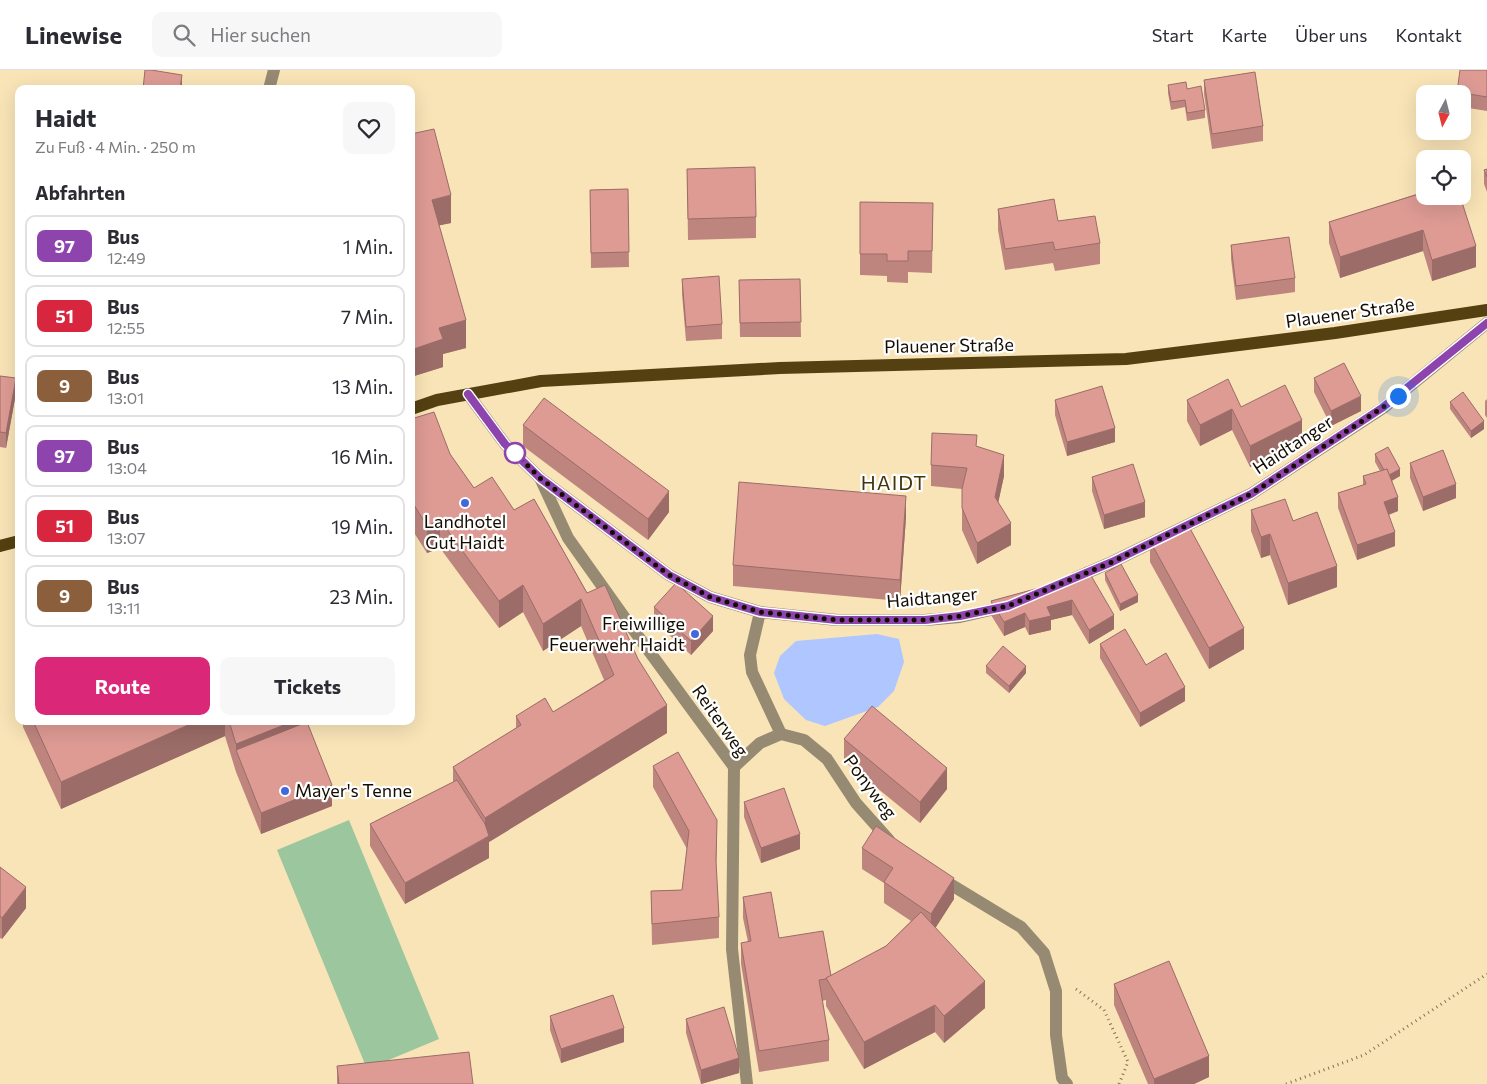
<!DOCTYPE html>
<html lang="de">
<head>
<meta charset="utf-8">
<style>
	body { margin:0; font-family:Commissioner,sans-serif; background:#f7f7f7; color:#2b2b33; height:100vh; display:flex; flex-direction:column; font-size:19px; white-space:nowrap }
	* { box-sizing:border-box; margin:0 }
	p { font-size:16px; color:#7c7c81 }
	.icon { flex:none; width:28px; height:28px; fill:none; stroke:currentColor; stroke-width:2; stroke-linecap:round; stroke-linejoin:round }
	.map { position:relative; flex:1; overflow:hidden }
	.drawer { position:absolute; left:15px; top:15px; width:400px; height:640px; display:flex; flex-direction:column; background:#fff; border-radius:10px; box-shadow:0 5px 20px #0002 }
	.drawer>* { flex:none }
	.badge { padding:0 10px; border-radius:8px; font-size:18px; line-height:32px }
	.needle { width:32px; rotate:187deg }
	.controls { position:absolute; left:1416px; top:15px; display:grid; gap:10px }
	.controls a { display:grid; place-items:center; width:55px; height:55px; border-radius:10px; background:#fff; box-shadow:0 5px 20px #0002; font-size:25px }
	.you { position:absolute; width:25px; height:25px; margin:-12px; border:4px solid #fff; border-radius:50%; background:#1a73e8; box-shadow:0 0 0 8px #1a73e833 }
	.map>.badge { position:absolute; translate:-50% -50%; box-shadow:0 0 0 2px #fff }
	h2 { padding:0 20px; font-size:19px; line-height:45px }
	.round { display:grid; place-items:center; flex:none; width:52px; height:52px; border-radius:10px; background:#f7f7f7 }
	.head { display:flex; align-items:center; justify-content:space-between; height:85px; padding:0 20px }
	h1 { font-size:24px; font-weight:700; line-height:38px }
	.action { display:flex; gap:10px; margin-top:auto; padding:10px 20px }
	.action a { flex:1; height:58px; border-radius:10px; background:#db2777; color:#fff; font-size:20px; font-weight:700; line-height:58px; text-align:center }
	.action a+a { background:#f7f7f7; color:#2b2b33 }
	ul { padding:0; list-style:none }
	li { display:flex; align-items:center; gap:15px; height:62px; margin:0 10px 8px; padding:0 10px; border:2px solid #e1e1e2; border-radius:10px }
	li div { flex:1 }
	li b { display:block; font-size:19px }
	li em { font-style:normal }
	li .badge { min-width:55px; font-weight:700; text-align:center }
	header { display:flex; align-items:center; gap:30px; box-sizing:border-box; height:70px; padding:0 25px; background:#fff; border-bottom:1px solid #e1e1e2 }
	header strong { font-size:24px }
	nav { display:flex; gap:28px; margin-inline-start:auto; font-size:18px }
	.search { width:350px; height:45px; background:#f7f7f7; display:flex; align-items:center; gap:12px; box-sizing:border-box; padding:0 18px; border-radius:10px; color:#7c7c81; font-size:19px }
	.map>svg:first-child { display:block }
</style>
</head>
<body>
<header>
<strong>Linewise</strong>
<div class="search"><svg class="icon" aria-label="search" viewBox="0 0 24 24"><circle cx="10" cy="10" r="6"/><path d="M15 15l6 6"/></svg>Hier suchen</div>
<nav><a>Start</a><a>Karte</a><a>Über uns</a><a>Kontakt</a></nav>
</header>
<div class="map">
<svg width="1487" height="1014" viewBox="0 0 1487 1014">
	<rect width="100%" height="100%" fill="#f9e4b7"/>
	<path fill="#9cc69d" d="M349,750L439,969L367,999L277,780Z"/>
	<path fill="#afc7fe" d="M877,564L899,569L904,592L894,621L878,637L825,656L806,650L784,629L774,603L780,586L796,571Z"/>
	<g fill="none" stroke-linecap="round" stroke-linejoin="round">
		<g stroke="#807257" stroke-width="3" stroke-dasharray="1 4" stroke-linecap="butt">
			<path d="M1076,919L1104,940L1128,992L1119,1014"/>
			<path d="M1286,1014L1364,985L1487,904"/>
		</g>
		<g stroke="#968a73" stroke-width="12">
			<path d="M269,19L274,0"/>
			<path d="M468,324L505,374L540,408L669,505L710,527L760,542L837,550H925L960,547L1008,536"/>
			<path d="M541,410L568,468L627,551L734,697L732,879L747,1014"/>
			<path d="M1075,508L1112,492L1251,424L1383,338L1487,253"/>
			<path d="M760,542L750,585L752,602L781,664L804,670L827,689L856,733L889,770"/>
			<path d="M734,697L760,673L781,664"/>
			<path d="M940,808L1021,857L1044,883L1056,921V965L1062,1008L1067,1014"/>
		</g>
		<g stroke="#544010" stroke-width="12">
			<path d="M411,339L437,330L541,311L780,298L1126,289L1335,263L1487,240"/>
			<path d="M0,476L19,471"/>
		</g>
	</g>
	<g fill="#be857f">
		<path d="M1487,0V41L1462,37V24H1457V22Z"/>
		<path d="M1204,10L1263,56V71L1212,79L1204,24Z"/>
		<path d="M1168,15L1187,19L1205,40V48L1187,51L1185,37L1171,40L1168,23Z"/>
		<path d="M411,64L451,153L439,155L466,278L443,284V297L411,307Z"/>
		<path d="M1425,98V126L1476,197L1432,211L1423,181L1340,208L1329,173V152L1423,122L1422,99Z"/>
		<path d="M687,99L756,147V168L688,170Z"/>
		<path d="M1487,99V122L1484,114V100Z"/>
		<path d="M628,119L629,197L591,198L590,120Z"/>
		<path d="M860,132L933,133L932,203L908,202V213L887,212V206L860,205Z"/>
		<path d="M998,139L1058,151L1100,173V194L1055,201L1053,193L1005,200L998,160Z"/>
		<path d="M1231,175L1295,208V222L1236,230L1231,189Z"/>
		<path d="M682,209L722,254V269L686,271L682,224Z"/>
		<path d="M800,209L801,267H740L739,210Z"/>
		<path d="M0,306L16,323L6,378L0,377Z"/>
		<path d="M1314,308L1361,341L1331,356L1314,322Z"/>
		<path d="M1487,329V348L1485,345V331Z"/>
		<path d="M1055,330L1115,372L1067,386L1055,345Z"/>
		<path d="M1187,330L1241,337L1302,371L1250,397L1232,360L1200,376L1187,351Z"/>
		<path d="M1450,332L1484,359L1471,368L1450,339Z"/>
		<path d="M411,349L450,384L474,418L514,440L534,429L667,663L489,772V788L405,834L370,776V754L453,712V697L516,658V646L553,642L604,610L581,556L543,581L523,542L499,558L440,478L427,483L411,458Z"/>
		<path d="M523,355L669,442L648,470L523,376Z"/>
		<path d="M977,376L1004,406L998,432L1011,475L977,494L962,460V419L931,416V395Z"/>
		<path d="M1375,384L1400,406L1392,411L1398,441L1389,445L1395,476L1357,490L1338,438V423L1363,415V406L1380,401L1375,392Z"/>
		<path d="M1410,393L1456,428L1423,441L1410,408Z"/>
		<path d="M1092,407L1145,447L1104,459L1092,421Z"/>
		<path d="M1251,440L1293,451L1337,517L1288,535L1270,485L1261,488L1251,461Z"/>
		<path d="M906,447L900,531L733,516V495Z"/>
		<path d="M1150,471L1244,579L1209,599L1150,492Z"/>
		<path d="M1105,503L1138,532L1120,541L1105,510Z"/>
		<path d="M1061,512L1114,559L1089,574L1072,545L1051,550V560L1029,565L1025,557L1004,566L991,545V531Z"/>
		<path d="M654,537L713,561L691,585L654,551Z"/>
		<path d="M1100,574L1146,595L1185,631L1140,657L1100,588Z"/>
		<path d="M986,596L1026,603L1009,623L986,603Z"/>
		<path d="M23,651H307L332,736L261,764L236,702L225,666L61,739L23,657Z"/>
		<path d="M844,669L947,719L920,753L844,691Z"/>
		<path d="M653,696L717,771L716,798L719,847V868L652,875L651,821L682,820L687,779L653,717Z"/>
		<path d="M744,732L800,779L761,793L744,747Z"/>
		<path d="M862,778L954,829L935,858L985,938L944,973L935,962L864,999L826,936V930L822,931L829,970V991L759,1002L741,894V873L748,872L743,848V827L779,868L831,906L886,876L911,851L884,833V813L862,799Z"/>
		<path d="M0,797L26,838L2,869L0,868Z"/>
		<path d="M1114,914L1209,1007L1194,1014H1148L1114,935Z"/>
		<path d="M550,946L624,972L561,993L550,960Z"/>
		<path d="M686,949L739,1003L701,1014L686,963Z"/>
		<path d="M337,996L473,1014H337Z"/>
	</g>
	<g fill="#9b6c68">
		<path d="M182,5V19H180Z"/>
		<path d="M451,125V153L432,157V130Z"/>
		<path d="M1423,160V181L1340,208V187Z"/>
		<path d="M1476,176V197L1432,211V190Z"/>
		<path d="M466,250V278L443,284V297L411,307V280L439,258Z"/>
		<path d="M16,308V323L6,378V363Z"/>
		<path d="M1361,326V341L1331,356V341Z"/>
		<path d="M1232,339V360L1200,376V355Z"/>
		<path d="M1302,350V371L1250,397V376Z"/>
		<path d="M1484,351V359L1471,368V361Z"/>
		<path d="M1115,358V372L1067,386V372Z"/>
		<path d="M1004,385V406L995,448V427Z"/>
		<path d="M1400,399V406L1387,413V406Z"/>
		<path d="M1456,414V428L1423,441V427Z"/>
		<path d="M669,421V442L648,470V449Z"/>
		<path d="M906,426V447L900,531V510Z"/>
		<path d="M1398,427V441L1384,446V432Z"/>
		<path d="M1145,432V447L1104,459V445Z"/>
		<path d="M440,450V478L427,483V456Z"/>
		<path d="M1011,453V475L977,494V473Z"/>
		<path d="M1395,462V476L1357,490V475Z"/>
		<path d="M1270,464V485L1261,488V467Z"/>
		<path d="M1337,496V517L1288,535V513Z"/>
		<path d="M523,515V542L499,558V531Z"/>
		<path d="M1138,525V532L1120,541V534Z"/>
		<path d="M581,529V556L543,581V554Z"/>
		<path d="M1072,530V545L1051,550V560L1029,565V551L1047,537Z"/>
		<path d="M1025,543V557L1004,566V552Z"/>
		<path d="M1114,545V559L1089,574V560Z"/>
		<path d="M713,546V561L691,585V571Z"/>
		<path d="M1244,558V579L1209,599V578Z"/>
		<path d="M1026,596V603L1009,623V616Z"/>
		<path d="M1185,617V631L1140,657V643Z"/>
		<path d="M667,635V663L489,772V788L405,834V813L485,769V748Z"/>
		<path d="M197,651H225V666L61,739V712Z"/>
		<path d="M294,651H307V673L236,680V674Z"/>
		<path d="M947,698V719L920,753V732Z"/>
		<path d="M332,715V736L261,764V743Z"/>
		<path d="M800,764V779L761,793V778Z"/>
		<path d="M954,808V829L931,865V844Z"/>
		<path d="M26,817V838L2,869V848Z"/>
		<path d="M985,911V938L944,973V946Z"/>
		<path d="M935,935V962L864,999V972Z"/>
		<path d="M624,958V972L561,993V979Z"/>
		<path d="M1209,986V1007L1194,1014H1154V1009Z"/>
		<path d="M739,988V1003L701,1014V1000Z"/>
	</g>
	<g fill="#dd9b94" stroke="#9b6c68">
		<path d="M145,0H151L182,5L180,19H143Z"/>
		<path d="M1460,0H1487V27L1457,22Z"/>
		<path d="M1255,2L1263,56L1212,64L1204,10Z"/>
		<path d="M1186,12L1187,19L1201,16L1205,40L1187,43L1185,30L1171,32L1168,15Z"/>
		<path d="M434,59L451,125L432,130L466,250L439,258L443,269L411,280V226L414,225L411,213V64Z"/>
		<path d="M755,97L756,147L688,149L687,99Z"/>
		<path d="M1425,98V108L1422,99Z"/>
		<path d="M1487,99V107L1484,100Z"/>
		<path d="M628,119L629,182L591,183L590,120Z"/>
		<path d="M1425,122V126H1460L1476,176L1432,190L1423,160L1340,187L1329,152Z"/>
		<path d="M1054,129L1058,151L1095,146L1100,173L1055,180L1053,172L1005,179L998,139Z"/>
		<path d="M860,132L933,133L932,181H908V191H887V184H860Z"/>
		<path d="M1289,167L1295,208L1236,216L1231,175Z"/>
		<path d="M719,206L722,254L686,257L682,209Z"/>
		<path d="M800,209L801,252L740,253L739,210Z"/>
		<path d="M1344,293L1361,326L1331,341L1314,308Z"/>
		<path d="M0,306L16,308L6,363L0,362Z"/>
		<path d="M1228,309L1241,337L1285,315L1302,350L1250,376L1232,339L1200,355L1187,330Z"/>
		<path d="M1102,316L1115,358L1067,372L1055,330Z"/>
		<path d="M1463,322L1484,351L1471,361L1450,332Z"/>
		<path d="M544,328L669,421L648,449L523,355Z"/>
		<path d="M434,342L450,384L474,418L492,407L514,440L534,429L587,523L605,515L638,589L667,635L485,748L453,697L521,655L516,646L545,628L553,642L614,605L581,529L543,554L523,515L499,531L440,450L427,456L411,430V349Z"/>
		<path d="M932,363L977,365L976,376L1004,385L995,427L1011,453L977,473L962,438V419L967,398L931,395Z"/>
		<path d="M1388,377L1400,399L1389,405L1387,399L1384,400L1375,384Z"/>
		<path d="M1443,380L1456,414L1423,427L1410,393Z"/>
		<path d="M1133,394L1145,432L1104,445L1092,407Z"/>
		<path d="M1387,399L1398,427L1384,432L1395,462L1357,475L1338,423L1366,414L1363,406Z"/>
		<path d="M739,412L906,426L900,510L733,495Z"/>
		<path d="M1285,429L1293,451L1317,442L1337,496L1288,513L1270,464L1261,467L1251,440Z"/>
		<path d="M1186,451L1244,558L1209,578L1150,471Z"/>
		<path d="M1121,494L1138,525L1120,534L1105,503Z"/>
		<path d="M1086,497L1114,545L1089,560L1072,530L1047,537L1051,546L1029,551L1025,543L1004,552L991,531L1061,512Z"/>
		<path d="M676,513L713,546L691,571L654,537Z"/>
		<path d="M1125,559L1146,595L1166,583L1185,617L1140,643L1100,574Z"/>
		<path d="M1003,576L1026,596L1009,616L986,596Z"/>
		<path d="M872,636L947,698L920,732L844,669Z"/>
		<path d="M33,651H197L61,712Z"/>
		<path d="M229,651H294L236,674Z"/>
		<path d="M307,652L332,715L261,743L236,680Z"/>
		<path d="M678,682L717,750L716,791L719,847L652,854L651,821L682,820L689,761L653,696Z"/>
		<path d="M457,710L485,754L489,766L405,813L370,754Z"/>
		<path d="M784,718L800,764L761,778L744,732Z"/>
		<path d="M876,756L954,808L931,844L884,812L893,798L862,778Z"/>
		<path d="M0,797L26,817L2,848L0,846Z"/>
		<path d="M771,822L779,868L823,861L831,906L826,908V909L819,910L829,970L759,981L741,873L751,871L743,827Z"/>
		<path d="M921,842L985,911L944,946L935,935L864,972L826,908L886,876Z"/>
		<path d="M1169,891L1209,986L1154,1009L1114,914Z"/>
		<path d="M613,925L624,958L561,979L550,946Z"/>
		<path d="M724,937L739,988L701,1000L686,949Z"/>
		<path d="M469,982L473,1014H339L337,996Z"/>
	</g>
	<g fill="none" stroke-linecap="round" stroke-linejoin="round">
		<defs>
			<path id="line" d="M468,324L505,374L540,408L669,505L710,527L760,542L779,544L837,550H925L960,546L1008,536L1112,492L1251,424L1382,338L1487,253"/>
		</defs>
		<use href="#line" stroke="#fff" stroke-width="11"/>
		<use href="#line" stroke="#8e44ad" stroke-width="8"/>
		<path stroke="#140d01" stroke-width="5" stroke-dasharray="0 9" d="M515,383L540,408L669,505L710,527L760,542L779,544L837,550H925L960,546L1008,536L1112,492L1251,424L1382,338L1398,326"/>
	</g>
	<circle fill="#fff" stroke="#8e44ad" stroke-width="2.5" cx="515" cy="383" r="10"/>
	<g fill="#4069db" stroke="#fff" stroke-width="2">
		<circle cx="465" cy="433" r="5"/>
		<circle cx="695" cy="564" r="5"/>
		<circle cx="285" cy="721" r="5"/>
	</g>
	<g text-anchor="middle" stroke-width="4.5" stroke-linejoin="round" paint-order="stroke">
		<g font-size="18" fill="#140d01" stroke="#fff">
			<text transform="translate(1350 243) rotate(-8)" y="6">Plauener Straße</text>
			<text transform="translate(949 276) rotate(-1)" y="6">Plauener Straße</text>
			<text transform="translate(1293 375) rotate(-33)" y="6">Haidtanger</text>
			<text transform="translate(932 528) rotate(-5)" y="6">Haidtanger</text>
			<text transform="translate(720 651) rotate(55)" y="6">Reiterweg</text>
			<text transform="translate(870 717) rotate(53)" y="6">Ponyweg</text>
		</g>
		<g font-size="18" fill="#140d01" stroke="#fff">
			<text x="465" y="458">Landhotel<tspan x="465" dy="21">Gut Haidt</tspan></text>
			<text x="685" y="560" text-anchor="end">Freiwillige<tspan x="685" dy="21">Feuerwehr Haidt</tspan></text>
			<text x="295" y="727" text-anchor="start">Mayer's Tenne</text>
		</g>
		<g font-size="20" letter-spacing="1" fill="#46350a" stroke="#fff">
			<text x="894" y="420">HAIDT</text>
		</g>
	</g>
</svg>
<div class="controls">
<a><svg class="needle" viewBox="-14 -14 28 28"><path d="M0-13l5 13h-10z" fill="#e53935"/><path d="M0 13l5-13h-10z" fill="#7c7c81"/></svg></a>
<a><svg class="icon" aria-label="locate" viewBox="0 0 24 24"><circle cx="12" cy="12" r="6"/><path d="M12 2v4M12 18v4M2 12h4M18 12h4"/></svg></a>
</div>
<div class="you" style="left:1398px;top:326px"></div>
<section class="drawer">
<div class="head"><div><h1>Haidt</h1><p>Zu Fuß · 4 Min. · 250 m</p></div><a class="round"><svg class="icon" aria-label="heart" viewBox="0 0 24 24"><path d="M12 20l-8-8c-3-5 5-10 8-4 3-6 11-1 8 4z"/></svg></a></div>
<h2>Abfahrten</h2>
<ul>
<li><span class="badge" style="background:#8e44ad;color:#fff">97</span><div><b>Bus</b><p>12:49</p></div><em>1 Min.</em></li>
<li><span class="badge" style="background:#d7263d;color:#fff">51</span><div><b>Bus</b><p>12:55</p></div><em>7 Min.</em></li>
<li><span class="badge" style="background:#8b5e3c;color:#fff">9</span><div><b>Bus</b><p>13:01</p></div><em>13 Min.</em></li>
<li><span class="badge" style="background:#8e44ad;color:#fff">97</span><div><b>Bus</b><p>13:04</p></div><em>16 Min.</em></li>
<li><span class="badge" style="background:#d7263d;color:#fff">51</span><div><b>Bus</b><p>13:07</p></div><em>19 Min.</em></li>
<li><span class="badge" style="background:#8b5e3c;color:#fff">9</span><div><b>Bus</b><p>13:11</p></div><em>23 Min.</em></li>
</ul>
<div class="action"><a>Route</a><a>Tickets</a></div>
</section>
</div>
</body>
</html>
